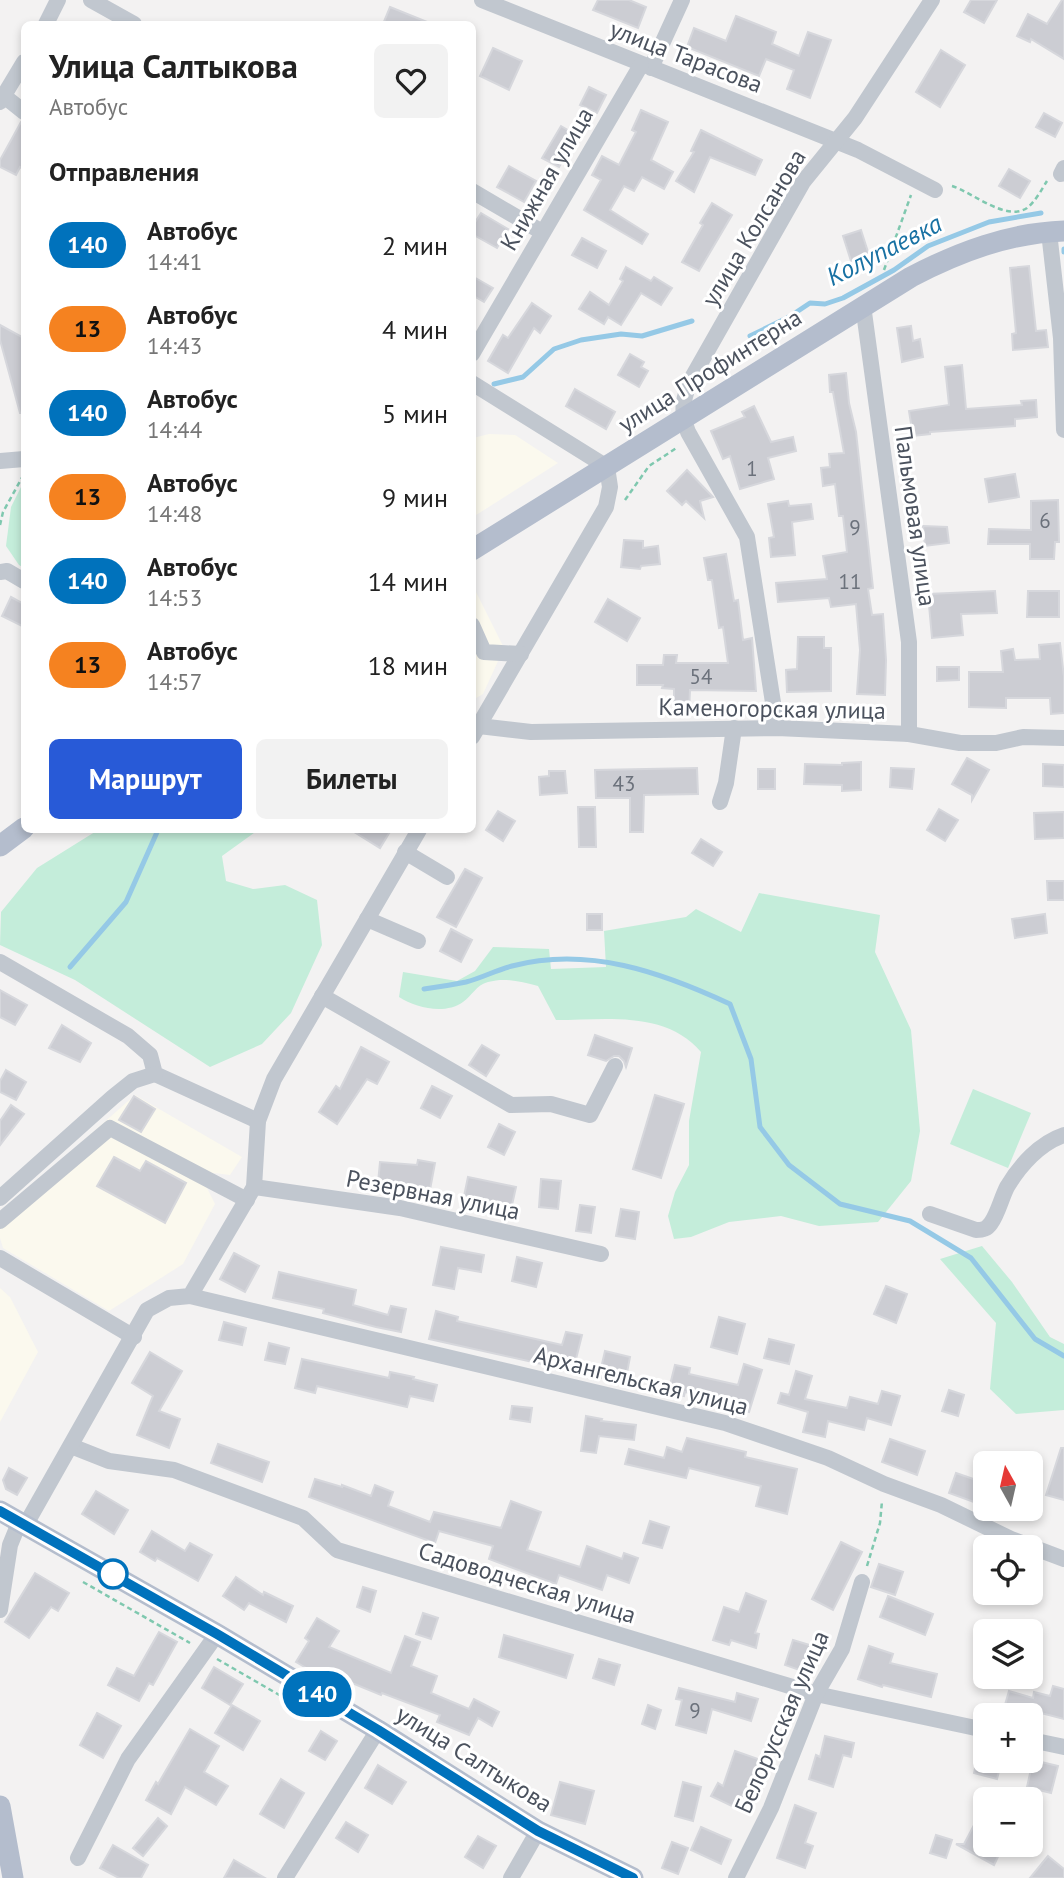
<!DOCTYPE html>
<html lang="ru">
<head>
<meta charset="utf-8">
<style>
	body { margin:0; font-family:"PT Sans",sans-serif; background:#f2f2f2; color:#222; height:100vh; display:flex; flex-direction:column; font-size:26px; white-space:nowrap }
	* { box-sizing:border-box; margin:0 }
	p { font-size:23px; color:#767676 }
	.icon { flex:none; width:38px; height:38px; fill:none; stroke:currentColor; stroke-width:2; stroke-linecap:round; stroke-linejoin:round }
	.map { position:relative; flex:1; overflow:hidden }
	.drawer { position:absolute; left:21px; top:21px; width:455px; height:812px; display:flex; flex-direction:column; background:#fff; border-radius:10px; box-shadow:0 4px 10px #0003 }
	.drawer>* { flex:none }
	.badge { padding:0 14px; border-radius:23px; font-size:24px; line-height:46px }
	.needle { width:46px; rotate:352deg }
	.tools { position:absolute; left:973px; top:1451px; display:grid; gap:14px }
	.tools a { display:grid; place-items:center; width:70px; height:70px; border-radius:10px; background:#fff; box-shadow:0 4px 10px #0003; font-size:35px }
	.map>.badge { position:absolute; translate:-50% -50%; box-shadow:0 0 0 4px #fff }
	h2 { padding:0 28px; font-size:26px; line-height:63px }
	.round { display:grid; place-items:center; flex:none; width:74px; height:74px; border-radius:10px; background:#f2f2f2 }
	.headline { display:flex; align-items:center; justify-content:space-between; height:119px; padding:0 28px }
	h1 { font-size:33px; font-weight:700; line-height:52px }
	.action { display:flex; gap:14px; margin-top:auto; padding:14px 28px }
	.action a { flex:1; height:80px; border-radius:10px; background:#285ad7; color:#fff; font-size:28px; font-weight:700; line-height:80px; text-align:center }
	.action a+a { background:#f2f2f2; color:#222 }
	ul { padding:0; list-style:none }
	li { display:flex; align-items:center; gap:21px; height:84px; padding:0 28px }
	li div { flex:1 }
	li b { display:block; font-size:26px }
	li em { font-style:normal }
	li .badge { min-width:77px; font-weight:700; text-align:center }
	.map>svg:first-child { display:block }
</style>
</head>
<body>
<div class="map">
<svg width="1064" height="1878" viewBox="0 0 1064 1878">
	<rect width="100%" height="100%" fill="#f3f2f2"/>
	<g fill="#fbf9ee">
		<path d="M489,434L515,435L558,463L473,517V438Z"/>
		<path d="M472,584L504,648L483,694L473,700Z"/>
		<path d="M135,1095L242,1157L230,1175L214,1173L206,1186L215,1204L183,1264L109,1311L3,1248L0,1238V1214Z"/>
		<path d="M0,1288L10,1297L38,1352L0,1422Z"/>
	</g>
	<g fill="#c4edda">
		<path d="M24,481V568L19,565L6,546L11,507Z"/>
		<path d="M98,830H258L222,856L226,881L253,889L285,885L317,900L322,945L291,1013L262,1044L210,1067L75,980L0,945L1,912L37,868Z"/>
		<path d="M759,893L880,915L875,952L911,1030L920,1131L911,1181L878,1222L819,1226L781,1216L729,1222L691,1237L674,1239L668,1216L675,1192L689,1165V1121L701,1052C666,1010 604,1020 556,1020L538,986C521,982 506,977 488,982C476,985 472,996 463,1002C445,1015 416,1008 399,997L403,972L457,981L475,971L493,947L549,949L551,969L606,967L604,931L686,917L696,909L741,932Z"/>
		<path d="M973,1089L1031,1113L1008,1168L950,1144Z"/>
		<path d="M982,1246L1012,1282L1050,1337L1064,1344V1410L1016,1414L990,1389L996,1323L940,1259Z"/>
	</g>
	<g fill="none" stroke-linecap="round" stroke-linejoin="round">
		<g stroke="#95c9e6" stroke-width="5">
			<path d="M1064,249V252"/>
			<path d="M750,336L789,317L810,303L825,304L843,298L894,270L928,246L989,222L1041,213"/>
			<path d="M494,384L523,377L554,349L581,340L621,334L642,336L692,321"/>
			<path d="M70,967L126,902L158,830"/>
			<path d="M424,989C438,987 452,985 466,982C482,978 496,970 512,966C588,946 661,972 730,1004L751,1059L760,1127L789,1165L840,1204L910,1221L971,1258L1035,1339L1064,1356"/>
		</g>
	</g>
	<g fill="#cccdd3" stroke="#d6d7dc" stroke-width="2">
		<path d="M598,0H629L646,7L638,28L593,10Z"/>
		<path d="M971,0H997L984,23L964,12Z"/>
		<path d="M1062,0H1064V59L1031,39L1030,42L1017,36L1028,14L1047,24Z"/>
		<path d="M390,7L432,24H383Z"/>
		<path d="M736,16L776,32L772,44L799,56L808,32L831,40L810,98L787,89L794,70L766,59L759,76L687,47L694,28L726,41Z"/>
		<path d="M493,48L522,61L509,90L480,76Z"/>
		<path d="M941,50L965,65L940,107L916,92Z"/>
		<path d="M589,87L606,95L597,113L580,105Z"/>
		<path d="M641,110L668,122L651,160L673,172L664,189L642,177L634,191L624,186L610,210L648,234L642,244L584,210L601,180L592,175L602,156L619,165L636,132L632,130Z"/>
		<path d="M1044,113L1062,123L1055,137L1036,127Z"/>
		<path d="M21,122H24V170L20,167L16,175L0,167V160Z"/>
		<path d="M561,126L578,136L559,167L542,158Z"/>
		<path d="M701,130L762,160L755,175L710,157L694,192L676,181L694,152L691,151Z"/>
		<path d="M509,166L536,181L524,202L497,187Z"/>
		<path d="M1009,169L1030,181L1020,198L999,186Z"/>
		<path d="M712,203L732,215L699,271L682,262L703,225L700,223Z"/>
		<path d="M481,213L508,229L497,248L472,234V227Z"/>
		<path d="M861,230L869,255L851,261L843,236Z"/>
		<path d="M582,238L606,251L597,268L572,255Z"/>
		<path d="M1029,266L1036,331L1046,330L1048,347L1013,350L1012,334L1016,333L1010,268Z"/>
		<path d="M626,267L651,281L654,277L672,288L661,305L641,293L621,325L608,317L604,324L579,309L590,292L609,305L623,281L620,279Z"/>
		<path d="M472,276L493,288L484,302L472,295Z"/>
		<path d="M532,303L551,316L540,333L534,328L508,373L488,361L503,335L508,338Z"/>
		<path d="M0,325L24,338V413H20L0,340Z"/>
		<path d="M911,326L913,341L920,339L923,357L902,362L897,328Z"/>
		<path d="M630,354L644,362L641,367L648,371L639,387L618,375Z"/>
		<path d="M962,365L966,409L1022,405L1021,401L1036,400L1037,417L1015,419V426L930,432V434L913,436L909,411L949,405L945,367Z"/>
		<path d="M846,373L849,403L856,432L873,588L868,589L872,615L883,614L886,660L885,695L857,694L860,650L856,604L831,607L829,598L778,602L776,583L827,579L823,556L847,552L843,516H839L835,484L823,486L821,468L830,467L829,454L844,453L833,392H830L829,375Z"/>
		<path d="M575,389L615,412L606,429L566,406Z"/>
		<path d="M754,406L771,442L793,437L796,451L768,458L774,479L740,489L730,456L723,459L711,431L745,417L742,412Z"/>
		<path d="M687,470L713,497L700,501L704,518L686,501L682,505L667,491Z"/>
		<path d="M1015,474L1019,497L989,502L985,479Z"/>
		<path d="M1058,500L1059,542H1055L1054,559H1030V544H988L989,529L1031,530V501Z"/>
		<path d="M788,501L789,506L811,504L813,519L792,522L795,555L771,557L769,538L774,537L768,504Z"/>
		<path d="M923,526L947,527L949,543L925,546Z"/>
		<path d="M624,540L643,541V548L658,546L660,564L641,566L640,569L621,567Z"/>
		<path d="M726,554L734,601L738,600L743,640L752,638L756,691L690,690L689,712H674V689L662,688L663,685H637V665H663L664,655H677L676,663H728L723,627L719,628L712,580H708L704,558Z"/>
		<path d="M995,591L997,613L961,614L963,635L932,638L928,594Z"/>
		<path d="M1028,591H1059V617H1027Z"/>
		<path d="M11,597L24,604V627L2,616Z"/>
		<path d="M608,599L640,618L627,641L595,622Z"/>
		<path d="M798,637H824V648H831V691L787,692L786,670L797,669Z"/>
		<path d="M1060,643L1064,677V713L1051,714L1050,698H1006V708L969,707V672H1003L1001,651L1013,649L1015,660L1040,659L1039,645Z"/>
		<path d="M937,667H959V680L937,681Z"/>
		<path d="M967,758L989,770L972,800V795L952,784Z"/>
		<path d="M861,762V790L842,791V785L804,784L805,764L842,765V763Z"/>
		<path d="M1043,764L1064,765V787L1043,786Z"/>
		<path d="M697,768L698,794L644,795L643,832H630V798H596L595,770Z"/>
		<path d="M891,768L914,769L912,789L890,787Z"/>
		<rect x="758" y="769" width="17" height="20"/>
		<path d="M549,771H565L567,793L540,795L539,777L549,776Z"/>
		<path d="M578,807H595L596,847H579Z"/>
		<path d="M939,809L958,820L945,841L927,830Z"/>
		<path d="M498,811L515,821L503,841L486,830Z"/>
		<path d="M1064,812V838L1035,839L1034,813Z"/>
		<path d="M351,830H391L380,848Z"/>
		<path d="M701,839L722,852L713,866L692,853Z"/>
		<path d="M465,869L482,878L456,927L437,917Z"/>
		<path d="M1047,881H1064V900H1048Z"/>
		<rect x="587" y="914" width="15" height="16"/>
		<path d="M1045,914L1047,933L1015,938L1012,919Z"/>
		<path d="M451,929L472,940L461,962L440,951Z"/>
		<path d="M0,990L27,1005L15,1025L0,1017Z"/>
		<path d="M62,1025L91,1043L80,1062L49,1048Z"/>
		<path d="M595,1035L632,1048L626,1067L624,1061L619,1056H614L606,1061L588,1055Z"/>
		<path d="M482,1045L499,1055L486,1076L469,1065Z"/>
		<path d="M361,1047L389,1062L377,1084L367,1079L337,1124L319,1112L336,1086L340,1089Z"/>
		<path d="M6,1070L26,1082L16,1100L0,1092V1081Z"/>
		<path d="M432,1086L452,1096L440,1118L421,1108Z"/>
		<path d="M655,1095L684,1104L661,1178L633,1169Z"/>
		<path d="M134,1096L155,1109L141,1132L119,1120Z"/>
		<path d="M11,1105L24,1114L0,1145V1121Z"/>
		<path d="M499,1124L515,1132L504,1155L488,1147Z"/>
		<path d="M114,1157L140,1171L146,1161L186,1183L165,1223L97,1186Z"/>
		<path d="M418,1160L435,1163L429,1195L412,1192L413,1185L378,1183L380,1162L417,1165Z"/>
		<path d="M468,1177L516,1187L510,1214L463,1201Z"/>
		<path d="M541,1179L561,1181L558,1209L539,1207Z"/>
		<path d="M580,1205L595,1207L591,1233L576,1231Z"/>
		<path d="M621,1209L639,1212L635,1239L616,1236Z"/>
		<path d="M441,1247L484,1255L481,1272L458,1268L454,1289L433,1285Z"/>
		<path d="M234,1253L259,1266L245,1292L220,1279Z"/>
		<path d="M517,1257L542,1263L536,1287L512,1281Z"/>
		<path d="M279,1272L356,1290L353,1305L388,1315L391,1306L406,1309L401,1332L376,1327L323,1313L324,1309L273,1298Z"/>
		<path d="M886,1286L907,1294L896,1323L874,1314Z"/>
		<path d="M436,1311L458,1317L457,1321L562,1345L566,1332L582,1335L573,1371L429,1339Z"/>
		<path d="M719,1317L745,1324L737,1354L711,1347Z"/>
		<path d="M224,1322L246,1328L242,1345L219,1340Z"/>
		<path d="M769,1339L794,1345L789,1364L764,1358Z"/>
		<path d="M269,1343L289,1348L285,1364L265,1360Z"/>
		<path d="M605,1351L630,1357L625,1383L599,1377Z"/>
		<path d="M150,1352L182,1371L159,1411L180,1419L169,1448L137,1435L153,1396L132,1383Z"/>
		<path d="M302,1359L389,1378L390,1372L414,1377L413,1379L437,1385L433,1401L410,1396L407,1407L317,1386L315,1393L295,1388Z"/>
		<path d="M744,1364L762,1370L749,1412L731,1407L732,1403L685,1392L684,1396L668,1393L675,1365L690,1368L689,1374L738,1385Z"/>
		<path d="M796,1371L812,1376L805,1399L847,1408L850,1397L878,1404L882,1391L900,1396L891,1425L867,1418L864,1430L828,1421L825,1437L803,1432L808,1412L778,1403L781,1393L789,1395Z"/>
		<path d="M949,1390L964,1395L958,1416L942,1411Z"/>
		<path d="M512,1406L532,1408L530,1422L510,1419Z"/>
		<path d="M586,1416L602,1419L601,1421L636,1425L634,1440L599,1436L596,1453L581,1451Z"/>
		<path d="M687,1438L746,1452L745,1457L797,1469L787,1514L756,1506L761,1486L689,1468L686,1478L625,1464L629,1449L664,1458L667,1447L682,1452Z"/>
		<path d="M890,1439L925,1451L917,1475L882,1462Z"/>
		<path d="M218,1444L269,1462L262,1482L211,1463Z"/>
		<path d="M1061,1448H1064V1500L1046,1495Z"/>
		<path d="M9,1468L27,1478L17,1495L6,1489L3,1480Z"/>
		<path d="M956,1473L985,1483V1506L949,1493Z"/>
		<path d="M315,1479L342,1487V1485L371,1496L375,1485L393,1492L388,1506L430,1522L434,1512L501,1528L511,1501L541,1512L527,1550L580,1567L587,1546L622,1559L624,1553L638,1558L629,1583L607,1575L602,1590L559,1575L556,1584L489,1559L493,1546L439,1531L435,1543L309,1497Z"/>
		<path d="M96,1491L128,1510L114,1534L82,1514Z"/>
		<path d="M650,1521L669,1527L662,1548L643,1543Z"/>
		<path d="M152,1531L185,1551L190,1543L212,1555L198,1581L157,1558L155,1561L140,1552Z"/>
		<path d="M841,1542L862,1552L833,1610L812,1599Z"/>
		<path d="M879,1564L903,1572L895,1595L871,1587Z"/>
		<path d="M35,1573L69,1593L58,1611L51,1607L29,1638L5,1622Z"/>
		<path d="M236,1577L263,1595L264,1592L293,1606L286,1622L249,1603L244,1610L223,1596Z"/>
		<path d="M363,1587L376,1591L370,1612L357,1607Z"/>
		<path d="M746,1593L766,1601L755,1633L759,1634L756,1648L731,1640L729,1645L713,1640L724,1607L739,1612Z"/>
		<path d="M888,1596L933,1614L925,1635L880,1617Z"/>
		<path d="M423,1613L438,1618L431,1639L416,1634Z"/>
		<path d="M317,1618L339,1631L329,1647L391,1673L405,1636L420,1642L411,1666L437,1676L431,1693L469,1709L474,1699L499,1712L492,1726L478,1718L469,1735L437,1722L440,1715L382,1693L381,1695L335,1676L330,1682L296,1662L309,1641L305,1638Z"/>
		<path d="M159,1632L177,1642L153,1685L149,1683L139,1701L108,1685L117,1668L134,1676Z"/>
		<path d="M504,1635L573,1655L566,1678L499,1657Z"/>
		<path d="M793,1640L816,1647L808,1673L785,1665Z"/>
		<path d="M869,1646L893,1654L890,1663L937,1674L931,1697L883,1685L882,1687L858,1679Z"/>
		<path d="M599,1659L620,1665L614,1685L593,1678Z"/>
		<path d="M214,1667L243,1684L230,1705L202,1688Z"/>
		<path d="M1053,1686L1064,1689V1719L1018,1707L1015,1715H1002L1009,1691L1033,1698L1034,1692L1050,1696Z"/>
		<path d="M679,1688L735,1702L737,1693L758,1699L751,1721L712,1709L706,1733L676,1725L682,1700L676,1699Z"/>
		<path d="M232,1705L260,1721L243,1750L215,1733Z"/>
		<path d="M648,1705L661,1710L655,1729L642,1724Z"/>
		<path d="M97,1713L121,1726L103,1758L80,1745Z"/>
		<path d="M190,1729L219,1746L204,1772L228,1786L216,1805L185,1787L171,1814L146,1800L156,1782L158,1784Z"/>
		<path d="M321,1731L337,1741L325,1760L309,1751Z"/>
		<path d="M825,1736L854,1743L851,1757L843,1755L833,1787L809,1779L816,1755L820,1757Z"/>
		<path d="M735,1751L761,1760L753,1784L749,1783L736,1808L711,1796L718,1783L723,1786Z"/>
		<path d="M977,1760H1002L997,1779L974,1773Z"/>
		<path d="M1033,1760L1058,1766L1051,1793L1027,1787Z"/>
		<path d="M378,1765L406,1782L392,1804L365,1788Z"/>
		<path d="M281,1779L304,1793L284,1828L260,1814Z"/>
		<path d="M560,1782L594,1791L585,1824L551,1815Z"/>
		<path d="M683,1782L701,1787L693,1821L675,1816Z"/>
		<path d="M795,1805L816,1813L805,1843L813,1846L805,1868L777,1858Z"/>
		<path d="M158,1818L167,1826L143,1856L133,1848Z"/>
		<path d="M346,1822L368,1835L358,1852L336,1838Z"/>
		<path d="M974,1825L985,1831V1844H1004L994,1865L956,1844H964Z"/>
		<path d="M701,1827L731,1840L721,1864L691,1850Z"/>
		<path d="M936,1835L952,1840L946,1858L930,1853Z"/>
		<path d="M478,1836L496,1846L483,1868L465,1857Z"/>
		<path d="M672,1842L688,1848L678,1874L662,1868Z"/>
		<path d="M113,1845L148,1865L141,1878H119L100,1868Z"/>
		<path d="M1048,1856L1064,1869V1878H1030Z"/>
		<path d="M234,1860L265,1878H224Z"/>
	</g>
	<g fill="none" stroke-linecap="round" stroke-linejoin="round">
		<g stroke="#7fc8af" stroke-width="2.5" stroke-dasharray="5 3.5" stroke-linecap="butt">
			<path d="M952,186C972,192 1006,222 1027,208C1035,202 1042,189 1047,181"/>
			<path d="M884,270L911,195"/>
			<path d="M625,500L649,466L678,447"/>
			<path d="M0,525L3,512L24,474"/>
			<path d="M867,1566L880,1523L882,1501"/>
			<path d="M83,1582L190,1643"/>
			<path d="M217,1659L281,1696"/>
		</g>
		<g stroke="#c1c7cf" stroke-width="16">
			<path d="M91,0L134,24"/>
			<path d="M482,0L858,150L935,190"/>
			<path d="M46,24L58,0"/>
			<path d="M651,68L682,0"/>
			<path d="M4,96L24,112"/>
			<path d="M0,102L24,62"/>
			<path d="M1061,174L1064,168"/>
			<path d="M472,191L542,232"/>
			<path d="M1049,232L1061,338L1064,430"/>
			<path d="M863,305L909,642V734"/>
			<path d="M472,354L641,65"/>
			<path d="M472,383L607,467L610,487L606,507L472,737"/>
			<path d="M0,461L24,459"/>
			<path d="M0,572L7,571L24,581"/>
			<path d="M472,625L484,652L521,654"/>
			<path d="M479,726L531,732L777,728L909,734L960,743H996L1023,737L1064,738"/>
			<path d="M777,728L747,537L688,432C680,411 683,396 693,376L803,182L855,118L932,0"/>
			<path d="M720,802L726,783L734,728"/>
			<path d="M405,852L447,877"/>
			<path d="M367,919L418,941"/>
			<path d="M0,962L128,1036L150,1055L155,1074L258,1121"/>
			<path d="M322,996L511,1105L551,1104L590,1115L615,1066"/>
			<path d="M254,1187L400,1208L601,1254"/>
			<path d="M0,1198L113,1097L133,1081L155,1074"/>
			<path d="M930,1214L976,1230C983,1230 987,1229 991,1223C998,1213 1001,1199 1007,1187C1020,1165 1040,1143 1064,1135"/>
			<path d="M0,1221L110,1128L247,1200"/>
			<path d="M0,1258L134,1337"/>
			<path d="M190,1296L725,1423L828,1458L884,1484L941,1505L1011,1539L1064,1559"/>
			<path d="M71,1446L109,1461L174,1470L303,1518L337,1550L816,1694L985,1730"/>
			<path d="M25,1526L147,1310L169,1298L190,1296L254,1187L258,1121L274,1079L419,830"/>
			<path d="M0,1610L10,1545L19,1523"/>
			<path d="M1031,1740L1064,1747"/>
			<path d="M78,1858L128,1759L217,1634"/>
			<path d="M285,1878L378,1730"/>
			<path d="M511,1878L538,1831"/>
			<path d="M736,1878L771,1808L816,1694L842,1649L862,1582"/>
		</g>
		<g stroke="#b4bdcd" stroke-width="21">
			<path d="M472,550L911,277C959,252 1009,233 1064,231"/>
			<path d="M0,846L24,828"/>
			<path d="M0,1511L217,1634L378,1730L538,1831L633,1878"/>
			<path d="M0,1806L13,1878"/>
		</g>
	</g>
	<g fill="none" stroke-linecap="round" stroke-linejoin="round">
		<defs>
			<path id="line" d="M0,1511L217,1634L378,1730L538,1831L633,1878"/>
		</defs>
		<use href="#line" stroke="#fff" stroke-width="16"/>
		<use href="#line" stroke="#0072bc" stroke-width="10"/>
	</g>
	<circle fill="#fff" stroke="#0072bc" stroke-width="3.5" cx="113" cy="1574" r="14"/>
	<g text-anchor="middle" stroke-width="6" stroke-linejoin="round" paint-order="stroke">
		<g font-size="21" fill="#6b717b">
			<text x="752" y="476">1</text>
			<text x="1045" y="528">6</text>
			<text x="855" y="535">9</text>
			<text x="850" y="589">11</text>
			<text x="701" y="684">54</text>
			<text x="624" y="791">43</text>
			<text x="695" y="1718">9</text>
		</g>
		<g font-size="24" fill="#4b525e" stroke="#fff">
			<text transform="translate(686 57) rotate(21)" y="8">улица Тарасова</text>
			<text transform="translate(547 179) rotate(-60)" y="8">Книжная улица</text>
			<text transform="translate(754 228) rotate(-59)" y="8">улица Колсанова</text>
			<text transform="translate(710 371) rotate(-32)" y="8">улица Профинтерна</text>
			<text transform="translate(915 516) rotate(82)" y="8">Пальмовая улица</text>
			<text transform="translate(772 709) rotate(1)" y="8">Каменогорская улица</text>
			<text transform="translate(433 1195) rotate(11)" y="8">Резервная улица</text>
			<text transform="translate(641 1381) rotate(14)" y="8">Архангельская улица</text>
			<text transform="translate(527 1583) rotate(17)" y="8">Садоводческая улица</text>
			<text transform="translate(782 1722) rotate(-66)" y="8">Белорусская улица</text>
			<text transform="translate(474 1759) rotate(32)" y="8">улица Салтыкова</text>
		</g>
		<g font-size="26" font-style="italic" fill="#1871a3" stroke="#fff">
			<text transform="translate(884 250) rotate(-27)" y="9">Колупаевка</text>
		</g>
	</g>
</svg>
<div class="tools">
<a><svg class="needle" viewBox="-14 -14 28 28"><path d="M0-13l5 13h-10z" fill="#e53935"/><path d="M0 13l5-13h-10z" fill="#767676"/></svg></a>
<a><svg class="icon" aria-label="locate" viewBox="0 0 24 24"><circle cx="12" cy="12" r="6"/><path d="M12 2v4M12 18v4M2 12h4M18 12h4"/></svg></a>
<a><svg class="icon" aria-label="layers" viewBox="0 0 24 24"><path d="M12 4l9 5-9 5-9-5zM3 14l9 5 9-5"/></svg></a>
<a>+</a>
<a>−</a>
</div>
<b class="badge" style="left:317px;top:1694px;background:#0072bc;color:#fff">140</b>
<section class="drawer">
<div class="headline"><div><h1>Улица Салтыкова</h1><p>Автобус</p></div><a class="round"><svg class="icon" aria-label="heart" viewBox="0 0 24 24"><path d="M12 20l-8-8c-3-5 5-10 8-4 3-6 11-1 8 4z"/></svg></a></div>
<h2>Отправления</h2>
<ul>
<li><span class="badge" style="background:#0072bc;color:#fff">140</span><div><b>Автобус</b><p>14:41</p></div><em>2 мин</em></li>
<li><span class="badge" style="background:#f58220;color:#111">13</span><div><b>Автобус</b><p>14:43</p></div><em>4 мин</em></li>
<li><span class="badge" style="background:#0072bc;color:#fff">140</span><div><b>Автобус</b><p>14:44</p></div><em>5 мин</em></li>
<li><span class="badge" style="background:#f58220;color:#111">13</span><div><b>Автобус</b><p>14:48</p></div><em>9 мин</em></li>
<li><span class="badge" style="background:#0072bc;color:#fff">140</span><div><b>Автобус</b><p>14:53</p></div><em>14 мин</em></li>
<li><span class="badge" style="background:#f58220;color:#111">13</span><div><b>Автобус</b><p>14:57</p></div><em>18 мин</em></li>
</ul>
<div class="action"><a>Маршрут</a><a>Билеты</a></div>
</section>
</div>
</body>
</html>
